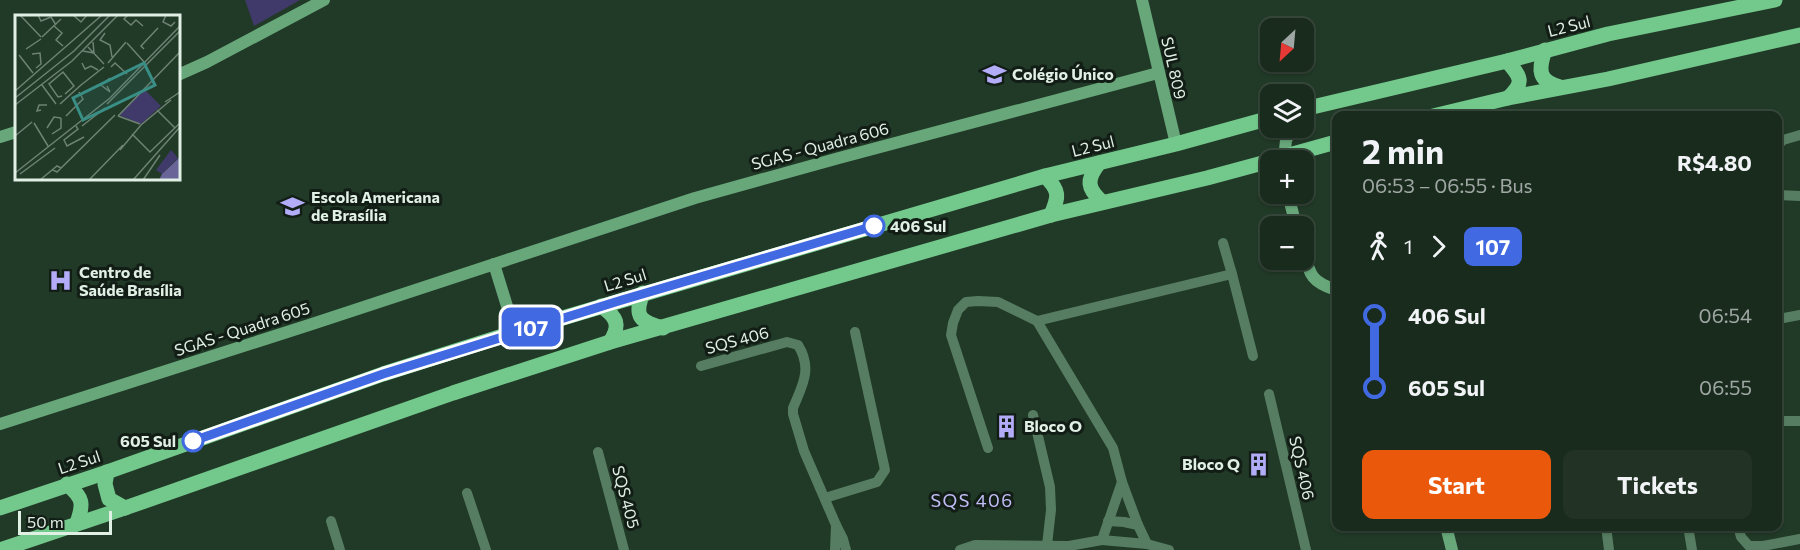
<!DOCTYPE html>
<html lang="en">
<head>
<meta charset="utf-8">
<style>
	body { margin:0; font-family:Commissioner,sans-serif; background:#223326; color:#f1f3f6; height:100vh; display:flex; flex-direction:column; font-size:22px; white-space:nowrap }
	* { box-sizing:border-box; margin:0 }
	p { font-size:20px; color:#9fa7a4 }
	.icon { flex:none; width:33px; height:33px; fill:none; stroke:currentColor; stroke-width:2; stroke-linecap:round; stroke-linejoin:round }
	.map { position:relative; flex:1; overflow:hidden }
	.drawer { position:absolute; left:1332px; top:111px; width:450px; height:420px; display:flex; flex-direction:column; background:#192b1d; border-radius:12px; box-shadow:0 2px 4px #0004,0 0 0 2px #37473b }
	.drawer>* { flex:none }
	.badge { padding:0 12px; border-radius:9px; font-size:21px; line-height:39px }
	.needle { width:39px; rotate:206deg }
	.fabs { position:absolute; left:1260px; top:18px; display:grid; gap:12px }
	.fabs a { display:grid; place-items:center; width:54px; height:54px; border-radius:12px; background:#192b1d; box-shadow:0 2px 4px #0004,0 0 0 2px #37473b; font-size:30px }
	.scale { position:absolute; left:18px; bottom:15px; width:94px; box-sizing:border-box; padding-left:6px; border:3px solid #e1f0e5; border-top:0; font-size:16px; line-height:21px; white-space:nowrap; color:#e1f0e5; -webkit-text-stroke:4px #121d15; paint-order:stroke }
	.map>.badge { position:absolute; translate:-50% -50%; box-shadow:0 0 0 3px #fff }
	.legs { display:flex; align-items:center; gap:9px; height:66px; padding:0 30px; font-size:20px }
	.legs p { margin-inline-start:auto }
	.head { display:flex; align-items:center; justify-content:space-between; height:102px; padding:0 30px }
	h1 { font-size:33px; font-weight:700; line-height:45px }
	.cta { display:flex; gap:12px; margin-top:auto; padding:12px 30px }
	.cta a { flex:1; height:69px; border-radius:12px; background:#ea580c; color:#fff; font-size:24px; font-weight:700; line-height:69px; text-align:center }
	.cta a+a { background:#223326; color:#f1f3f6 }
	ul { padding:0 30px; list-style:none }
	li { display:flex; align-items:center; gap:21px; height:72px; font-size:22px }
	li i { display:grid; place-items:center; width:9px; height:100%; margin:0 8px; background:currentColor }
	li i::after { content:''; width:15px; height:15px; margin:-8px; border:4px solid; border-radius:50%; background:#192b1d }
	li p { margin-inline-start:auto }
	li:first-child i { background:linear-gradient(#0000 50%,currentColor 0) }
	li:last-child i { background:linear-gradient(currentColor 50%,#0000 0) }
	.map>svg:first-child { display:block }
</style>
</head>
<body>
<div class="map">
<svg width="1800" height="550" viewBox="0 0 1800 550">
	<rect width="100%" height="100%" fill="#213927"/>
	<path fill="#403a6a" d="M245,0H300L254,26Z"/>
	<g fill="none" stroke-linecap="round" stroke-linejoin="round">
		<g stroke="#567d61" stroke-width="10">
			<path d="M1778,145L1783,140L1800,135"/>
			<path d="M1778,195L1800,196"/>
			<path d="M1223,243L1232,274"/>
			<path d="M1778,319L1800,315"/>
			<path d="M1037,321L1232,274L1253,356"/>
			<path d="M701,366L787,342L798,345C813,369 802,386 793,408V414L804,451L836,525L843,539L846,550"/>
			<path d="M1269,394L1306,550"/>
			<path d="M1033,415L1050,487L1051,510L1047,545"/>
			<path d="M1778,421H1800"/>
			<path d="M598,452L624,550"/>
			<path d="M1122,482L1138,525L1147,544"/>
			<path d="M467,493L486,550"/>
			<path d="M825,498L877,482L885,470L855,332"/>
			<path d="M331,521L340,550"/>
			<path d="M1108,521L1124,522L1138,525"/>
			<path d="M1606,526L1609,550"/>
			<path d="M1688,526L1692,550"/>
			<path d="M1738,526L1741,537L1749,546H1763L1800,539"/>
			<path d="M1102,540L1147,544L1169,550"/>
			<path d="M835,550L836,525"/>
			<path d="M960,550L975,545L1069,546L1102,540L1122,482L1113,448L1037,321L998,302L978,301L966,302L958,310L953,323L951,335L988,448"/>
		</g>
		<g stroke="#67a77a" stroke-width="12">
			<path d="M1142,0L1176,144"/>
			<path d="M178,75L207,62L324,0"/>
			<path d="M0,137L16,132"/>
			<path d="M1284,160L1286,140L1293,128"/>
			<path d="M1288,194L1296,226"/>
			<path d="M1304,252C1310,276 1312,282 1336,290"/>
			<path d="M494,264L515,332"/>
			<path d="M0,424L309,325L695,198L839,158L1158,73"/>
			<path d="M1446,526L1452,550"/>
		</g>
		<g stroke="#73c88c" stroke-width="15">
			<path d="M1545,50C1538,70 1538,81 1560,87"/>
			<path d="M1507,61C1521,77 1525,82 1508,98"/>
			<path d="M1304,109L1507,61L1608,34L1775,0"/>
			<path d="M1433,116L1508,98L1608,79L1800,35"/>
			<path d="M1271,160L1336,142"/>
			<path d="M1099,163C1086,180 1087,188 1102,202"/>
			<path d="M1045,176C1060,191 1059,196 1051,215"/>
			<path d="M643,293C633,317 641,322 663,328"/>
			<path d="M601,306C617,317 621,325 610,342"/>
			<path d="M107,472L105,484L109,499L125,508"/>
			<path d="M67,484C83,498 84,503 77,523"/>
			<path d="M0,508L107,472L383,374L515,332L1045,176L1176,144L1270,118"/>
			<path d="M0,550L125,508L453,393L610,342L1051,215L1207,178L1270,161"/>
		</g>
	</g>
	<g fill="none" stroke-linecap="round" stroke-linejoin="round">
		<defs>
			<path id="line-1" d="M193,441L383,374L622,300L874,226"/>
		</defs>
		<use href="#line-1" stroke="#fff" stroke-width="14"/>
		<use href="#line-1" stroke="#4169e1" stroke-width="9"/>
	</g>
	<defs>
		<symbol id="school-bare" viewBox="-9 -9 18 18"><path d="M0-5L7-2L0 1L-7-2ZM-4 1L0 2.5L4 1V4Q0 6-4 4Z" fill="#b3adf9" stroke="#121d15" stroke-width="2.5" paint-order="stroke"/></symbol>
		<symbol id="hospital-bare" viewBox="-9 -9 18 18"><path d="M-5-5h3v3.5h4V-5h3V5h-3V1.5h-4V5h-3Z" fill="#b3adf9" stroke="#121d15" stroke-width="2.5" paint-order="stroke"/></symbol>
		<symbol id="building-bare" viewBox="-9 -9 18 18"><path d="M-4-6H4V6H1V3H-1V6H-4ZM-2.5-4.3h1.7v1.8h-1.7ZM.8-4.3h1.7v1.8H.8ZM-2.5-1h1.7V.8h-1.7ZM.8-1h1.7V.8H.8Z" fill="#b3adf9" stroke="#121d15" stroke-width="2.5" paint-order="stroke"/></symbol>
	</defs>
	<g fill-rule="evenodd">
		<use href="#school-bare" x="978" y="58" width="33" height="33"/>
		<use href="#school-bare" x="276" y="190" width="33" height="33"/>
		<use href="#hospital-bare" x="44" y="264" width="33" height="33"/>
		<use href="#building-bare" x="990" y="410" width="33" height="33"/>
		<use href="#building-bare" x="1242" y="448" width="33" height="33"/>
	</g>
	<g fill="#fff" stroke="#4169e1" stroke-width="3">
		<circle cx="874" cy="226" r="10"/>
		<circle cx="193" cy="441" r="10"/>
	</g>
	<g text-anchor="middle" stroke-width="6" stroke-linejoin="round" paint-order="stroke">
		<g font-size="16" fill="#e1f0e5" stroke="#121d15">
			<text transform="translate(1569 26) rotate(-14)" y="6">L2 Sul</text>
			<text transform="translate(1174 68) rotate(77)" y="6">SUL 809</text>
			<text transform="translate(820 146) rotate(-15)" y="6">SGAS - Quadra 606</text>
			<text transform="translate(1093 146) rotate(-14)" y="6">L2 Sul</text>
			<text transform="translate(625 280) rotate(-17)" y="6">L2 Sul</text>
			<text transform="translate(242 329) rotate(-18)" y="6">SGAS - Quadra 605</text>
			<text transform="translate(737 340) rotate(-15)" y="6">SQS 406</text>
			<text transform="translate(79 462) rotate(-18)" y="6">L2 Sul</text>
			<text transform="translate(1302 468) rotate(77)" y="6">SQS 406</text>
			<text transform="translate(626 497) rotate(75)" y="6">SQS 405</text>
		</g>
		<g font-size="16" font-weight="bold" fill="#e1f0e5" stroke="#121d15" text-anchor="start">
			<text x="1012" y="80">Colégio Único</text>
			<text x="311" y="203">Escola Americana<tspan x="311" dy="18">de Brasília</tspan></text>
			<text x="79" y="278">Centro de<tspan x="79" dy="18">Saúde Brasília</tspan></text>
			<text x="1024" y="432">Bloco O</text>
			<text x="1240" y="470" text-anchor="end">Bloco Q</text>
		</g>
		<g font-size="16" font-weight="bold" fill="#e1f0e5" stroke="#121d15" text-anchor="start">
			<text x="890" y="232">406 Sul</text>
			<text x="176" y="447" text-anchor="end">605 Sul</text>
		</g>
		<g font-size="18" letter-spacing="1.5" fill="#c2bef8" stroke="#121d15">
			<text x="972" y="507">SQS 406</text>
		</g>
	</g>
	<g transform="translate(15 15)">
		<rect width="165" height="165" fill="#213927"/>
		<path d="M129,74L146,91L126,109L104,100ZM156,135L163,143L147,159L141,155Z" fill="#403a6a"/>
		<path d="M165,142V165H144L147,159Z" fill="#696599"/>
		<path fill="none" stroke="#6e8273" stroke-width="1.5" d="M5,0L26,22M23,0L26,6L36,2L41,10M58,0L66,7L72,0M113,0L109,4L116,10L121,5L128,11M151,0L148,7L156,11L160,7M39,11L47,18L41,25L48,31M90,18L85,25L95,30L97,42M27,22L46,4M112,28L130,48M73,32L89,49M11,34L26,24M129,34L126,31L143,13M68,36L79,38L78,27M17,39L25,38L26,49L21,53M4,40L18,58M67,48L70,54L76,51L83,55M93,48L111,27M96,52L100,48L112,59M27,70L41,89M66,70L89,52M92,71L95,77L86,70L95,63M0,76L87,0M47,81L43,82L34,69L48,57L59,71L50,79M0,83L59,36L95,0M150,87L165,77M45,89L66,70M92,89L165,16M0,90L57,46L103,0M26,95L22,96L24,90H32M142,95L160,113M51,101L68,84L64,77M103,101L165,37M103,101L125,109M19,108L33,131M61,111L63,114L49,125L52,131L69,122M67,111L90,93M32,113L39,102L46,103M37,119L46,113V103M117,119L135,137L165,108M0,121L17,107M105,135L126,110L156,85M38,155L42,157L100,100M0,158L95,83L165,11M5,159L40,133M25,165L42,151L46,153M74,165L108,130M118,165L165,112M128,165L145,140"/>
		<path fill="#398e86" fill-opacity="0.15" stroke="#398e86" stroke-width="3" d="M129,48L140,70L68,105L58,83Z"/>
		<rect width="165" height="165" fill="none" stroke="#e1f0e5" stroke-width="3"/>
	</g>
</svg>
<div class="fabs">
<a><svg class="needle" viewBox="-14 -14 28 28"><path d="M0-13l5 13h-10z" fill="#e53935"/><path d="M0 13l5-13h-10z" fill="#9fa7a4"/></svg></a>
<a><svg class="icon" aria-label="layers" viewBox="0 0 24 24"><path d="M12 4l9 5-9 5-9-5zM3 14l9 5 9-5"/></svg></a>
<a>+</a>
<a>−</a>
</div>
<div class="scale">50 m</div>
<b class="badge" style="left:531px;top:327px;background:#4169e1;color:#fff">107</b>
<section class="drawer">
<div class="head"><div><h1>2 min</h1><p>06:53 – 06:55 · Bus</p></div><b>R$4.80</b></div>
<div class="legs"><svg class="icon" aria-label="walk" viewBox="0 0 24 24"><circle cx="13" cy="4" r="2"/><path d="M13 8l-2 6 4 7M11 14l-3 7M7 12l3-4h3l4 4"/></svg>1<svg class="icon" aria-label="forward" viewBox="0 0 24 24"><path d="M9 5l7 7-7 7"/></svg><b class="badge" style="background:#4169e1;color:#fff">107</b></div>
<ul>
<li><i style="color:#4169e1"></i><b>406 Sul</b><p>06:54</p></li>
<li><i style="color:#4169e1"></i><b>605 Sul</b><p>06:55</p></li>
</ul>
<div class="cta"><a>Start</a><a>Tickets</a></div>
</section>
</div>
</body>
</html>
